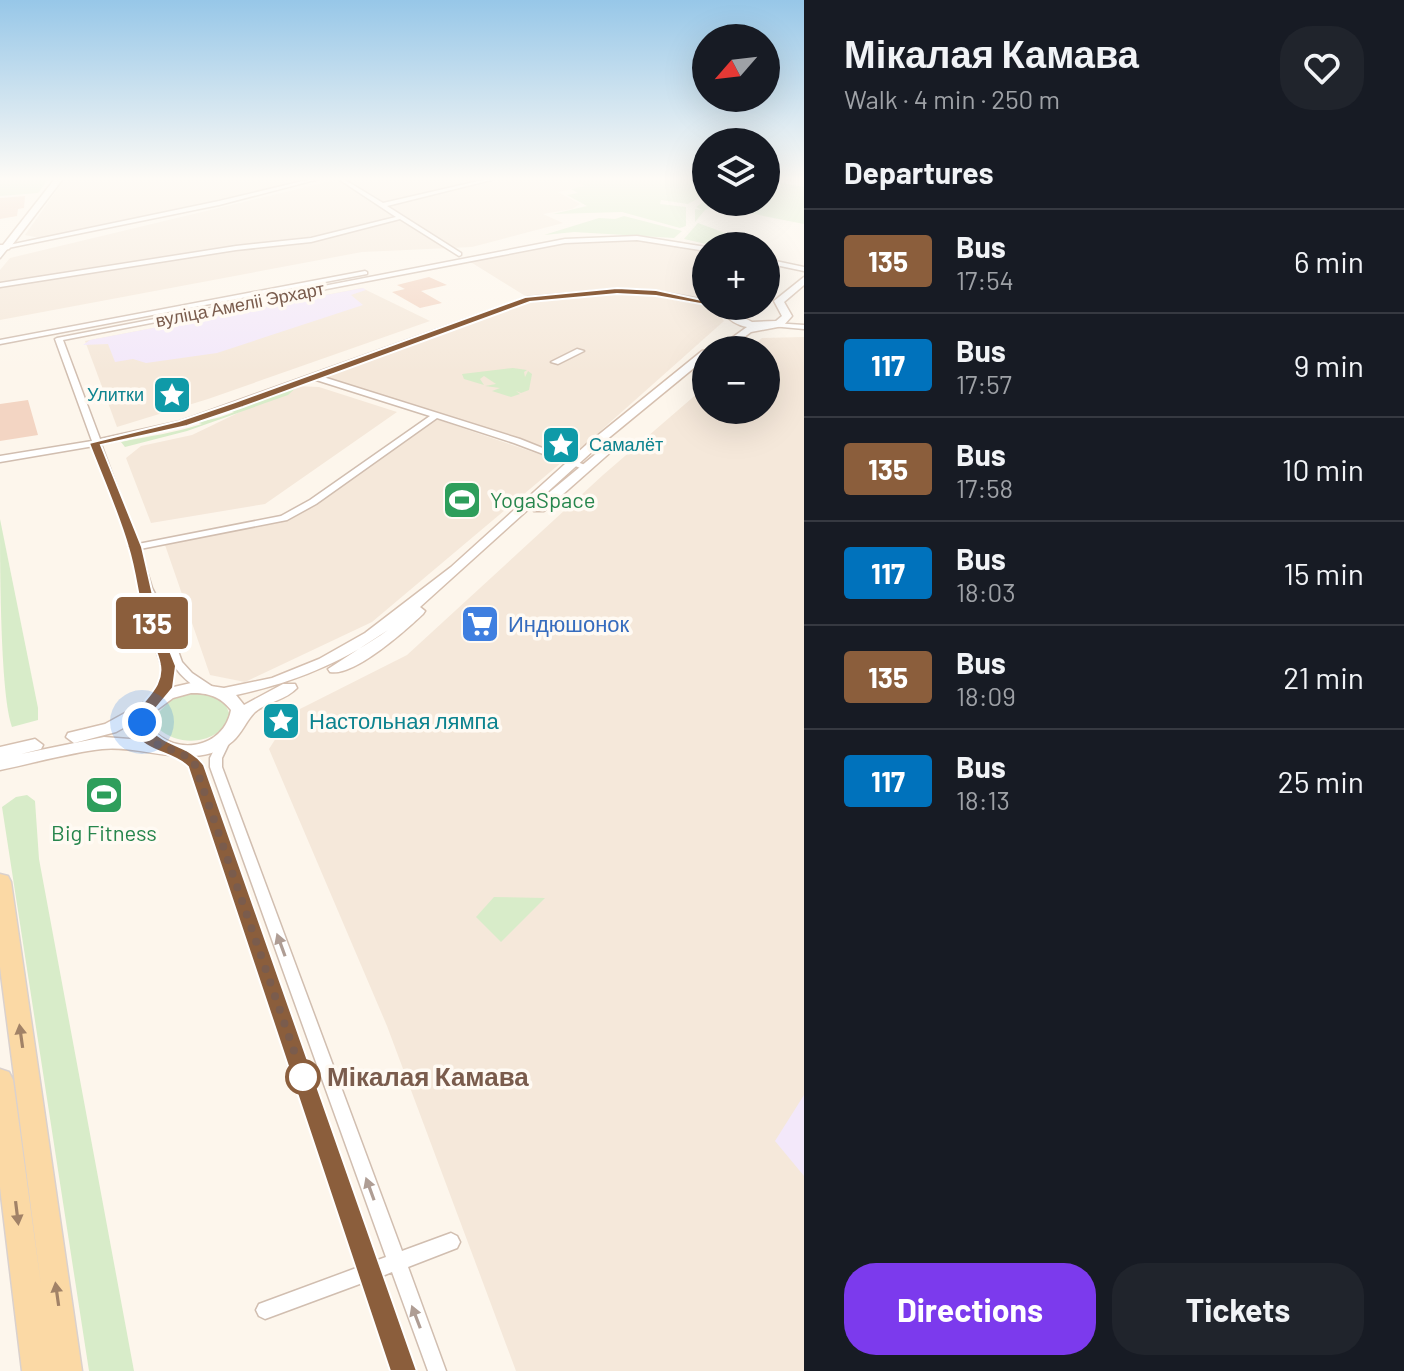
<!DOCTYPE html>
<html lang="en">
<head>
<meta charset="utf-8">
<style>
	body { margin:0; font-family:Barlow,sans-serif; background:#20242c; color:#f1f3f6; height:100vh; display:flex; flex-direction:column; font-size:30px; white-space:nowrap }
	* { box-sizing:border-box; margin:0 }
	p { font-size:26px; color:#9ea1a6 }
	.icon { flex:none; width:44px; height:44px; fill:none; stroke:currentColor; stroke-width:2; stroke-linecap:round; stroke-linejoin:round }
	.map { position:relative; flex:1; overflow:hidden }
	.drawer { display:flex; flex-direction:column; background:#171b24; width:600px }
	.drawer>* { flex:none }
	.badge { padding:0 16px; border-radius:6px; font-size:28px; line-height:52px }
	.needle { width:52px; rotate:242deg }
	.tools { position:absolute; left:692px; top:24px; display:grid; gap:16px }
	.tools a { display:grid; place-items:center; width:88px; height:88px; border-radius:50%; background:#171b24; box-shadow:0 8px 32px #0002; font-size:40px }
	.you { position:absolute; width:40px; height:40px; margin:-20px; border:6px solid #fff; border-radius:50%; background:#1a73e8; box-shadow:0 0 0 12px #1a73e833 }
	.map>.badge { position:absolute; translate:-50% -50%; box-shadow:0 0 0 4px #fff }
	h2 { padding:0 40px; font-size:30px; line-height:72px }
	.round { display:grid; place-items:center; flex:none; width:84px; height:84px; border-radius:32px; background:#20242c }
	.overview { display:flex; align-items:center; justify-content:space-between; height:136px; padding:0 40px }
	h1 { font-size:38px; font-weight:700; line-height:60px }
	.button { display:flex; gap:16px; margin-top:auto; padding:16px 40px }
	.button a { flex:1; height:92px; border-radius:32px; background:#7c3aed; color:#fff; font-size:32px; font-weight:700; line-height:92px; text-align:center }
	.button a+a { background:#20242c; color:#f1f3f6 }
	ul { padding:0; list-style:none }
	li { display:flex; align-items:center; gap:24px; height:104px; padding:0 40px; border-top:2px solid #363941 }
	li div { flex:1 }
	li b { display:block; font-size:30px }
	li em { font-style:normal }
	li .badge { min-width:88px; font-weight:700; text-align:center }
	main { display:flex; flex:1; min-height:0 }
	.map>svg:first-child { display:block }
</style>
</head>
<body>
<main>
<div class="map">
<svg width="804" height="1371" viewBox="0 0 804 1371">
	<rect width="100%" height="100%" fill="#fdf6ec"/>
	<g fill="#f5e8da">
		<path d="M64,180H303L244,195L40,238L25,235Z"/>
		<path d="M335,180H573L586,186L558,192L580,204L572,209L543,214L563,223L472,247L362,252L0,320V270L10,258Z"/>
		<path d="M615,239L659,241L706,250V299L661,291L621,289L527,297L469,261L554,244Z"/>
		<path d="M362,288L430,321L208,399L117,427L85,341Z"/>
		<path d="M603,293L643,294L694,302L716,310L724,321L570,458L324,378L349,366L532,301Z"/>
		<path d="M804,337V1371H516L387,1026L269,749L292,713L407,655L603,475L706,386V410H766V350H747L762,338Z"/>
		<path d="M294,386L319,387L397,412L265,504L151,523L126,458L141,446L192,435Z"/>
		<path d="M433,418L562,462L372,622L245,682L210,675L165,545L287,521L361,472Z"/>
	</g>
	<g fill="#f3e8fa">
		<path d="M363,288L366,290L351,295L363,305L217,353L146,363L133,359L115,362L108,344L83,345L90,340Z"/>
		<path d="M804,1095V1176L775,1141Z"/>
	</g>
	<g fill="#d8ecc9">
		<path d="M0,180H48L38,193L0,196Z"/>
		<path d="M573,180H706V194L688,204L661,200L660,204L686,207V226L680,228L622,212L553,214L587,206L567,195L578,193L571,189L585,186Z"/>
		<path d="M766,180L804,187V224L713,206L705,210L695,222V209L702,210L696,207L706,200L766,202Z"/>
		<path d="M624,216L682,231L674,238L574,232L544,235L599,218L615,219Z"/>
		<path d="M698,223L760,246H715L684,239Z"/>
		<path d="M513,368L527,370L524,372L525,377L528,371L532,374L529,390L521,393L516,391L520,394L511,397L492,391L500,388L485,386L496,384L484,376L480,379L484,385L464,379L462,374Z"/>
		<path d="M295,385L298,386L288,395L187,431L125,447L121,442C149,436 175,433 202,424L195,422C209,420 221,418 234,412L227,411Z"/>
		<path d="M0,519L38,708V720L12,727C0,696 0,562 0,519Z"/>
		<path d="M193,693H205L224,701L230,715C221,744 180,748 159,729L157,714L171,700Z"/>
		<path d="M27,795L35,801L39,859L134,1371H89L2,807L16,797Z"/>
		<path d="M494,897L545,898L501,942L476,917Z"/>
	</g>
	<g fill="#f3d5c3">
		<path d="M25,196L24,208L18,209L17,216L0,219V198Z"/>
		<path d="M429,277L447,285L421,291L442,303L420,308L392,292L405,289L397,285Z"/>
		<path d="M28,400L38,435L0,441V404Z"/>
	</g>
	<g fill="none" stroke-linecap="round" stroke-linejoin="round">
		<defs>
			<g id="street">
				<path d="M307,180H315L219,205L8,248L0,258V251L4,246L219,201Z"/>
				<path d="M340,180H345L383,203L483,180H491L387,206L461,253V255L459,256L400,219L311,242L236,250L0,287V283L236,246L311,238L396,217Z"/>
				<path d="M637,236L706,247V251L637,240L565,243L63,340L100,439L181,421L528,297L617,289L656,291L706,300V304L656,295L617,293L529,301L320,376L520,439L590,467L586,470L583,469L514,443L437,418L316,504L287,520L140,549L152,588L163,609L182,662L192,673L213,687L215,689L213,691C194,692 176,672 168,655C175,676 176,682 163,701L159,702L153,698L161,688L164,673L148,626L142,588L130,547L94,446L0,462V456L92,441L55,339L57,338L565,239ZM313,379L430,416L310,500L281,516L138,544L101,444L186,425Z"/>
				<path d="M766,259L804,267V271L766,263Z"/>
				<path d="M365,271L367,272V274L0,344V340Z"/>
				<path d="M713,306H721L732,313L727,314Z"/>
				<path d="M773,323L804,325V329L771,326L770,325Z"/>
				<path d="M577,349L584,351L558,364L551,362Z"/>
				<path d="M225,735L231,739L222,758V767L402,1251L451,1233L457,1236L460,1242L457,1248L408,1267L446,1371H428L392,1272L380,1277L413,1371H395L365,1282L265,1319L259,1316L256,1310L259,1304L359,1267L190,767L174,754L172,751L174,748H182L201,765L375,1261L386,1257L210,767V758L221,736Z"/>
			</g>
			<g id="secondary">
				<path d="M54,180H62L9,249L0,251V245H3Z"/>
				<path d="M804,277V285L784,302L792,316L783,326L751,332L727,350H715L747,327C737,325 730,321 724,313L730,306H741L735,313L752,322L776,321L782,316L774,301Z"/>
				<path d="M707,350L706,358L594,450L420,607L425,611L423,614C406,630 354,677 330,672L328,669L388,630C342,663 292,683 236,695L244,705L283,684H295L297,688C286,700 267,702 255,712C246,721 242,733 233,741C197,773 143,744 102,749C68,753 34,763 0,770V747L35,739L43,745L41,749L21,754L104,737L142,740L135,730L136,721L116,732L74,743L66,737L68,733L105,724L145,702L161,690L191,683L224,688L272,678L319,659L365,633L451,567L586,445L702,351ZM191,693C208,693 220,696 231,710C224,748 176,757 152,729L154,712L173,698Z"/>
				<path d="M609,443L615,447L613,450L544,511H534V505Z"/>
			</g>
			<path id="primary" d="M0,874L8,876L11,882L82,1371H22L0,1187V1069L9,1072L13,1080L41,1285L0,967Z"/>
		</defs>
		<use href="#street" stroke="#d1beb0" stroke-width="3"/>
		<use href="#secondary" stroke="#d6c0b0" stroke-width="3"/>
		<use href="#primary" stroke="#dad1cd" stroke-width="3"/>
		<use href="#street" fill="#fff" fill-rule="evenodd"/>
		<use href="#secondary" fill="#fff" fill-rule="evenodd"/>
		<use href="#primary" fill="#fbd9a5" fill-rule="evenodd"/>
	</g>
	<defs><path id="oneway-solid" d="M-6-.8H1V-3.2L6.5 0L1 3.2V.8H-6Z" transform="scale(2)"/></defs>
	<g fill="#af9d94">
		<use href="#oneway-solid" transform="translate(281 945) rotate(-110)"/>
		<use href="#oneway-solid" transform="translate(370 1189) rotate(-110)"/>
		<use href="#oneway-solid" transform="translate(416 1317) rotate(-111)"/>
	</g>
	<g fill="#a18267">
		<use href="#oneway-solid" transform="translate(21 1036) rotate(-98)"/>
		<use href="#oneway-solid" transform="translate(17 1213) rotate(83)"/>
		<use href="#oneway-solid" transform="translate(57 1294) rotate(-98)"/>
	</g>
	<linearGradient id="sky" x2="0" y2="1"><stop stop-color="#97c7e8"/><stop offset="0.48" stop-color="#fefbf6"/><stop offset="1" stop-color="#fefbf6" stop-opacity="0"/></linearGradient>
	<rect width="804" height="372" fill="url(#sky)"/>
	<path fill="#8b5e3c" stroke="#fff" stroke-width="2" d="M617,288L656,290L711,302L706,305L656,296L617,294L530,302L243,407L187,426L101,445L142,547L160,626L176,666L173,688L153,712L151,729C166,747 190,745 204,765L417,1371H390L188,767C173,751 142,753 134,730C127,706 165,694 160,665C158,651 149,638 145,624C138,599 136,572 128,547C118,512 102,477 89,443L179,421L235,402L525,297Z"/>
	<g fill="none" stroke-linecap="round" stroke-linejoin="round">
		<path stroke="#7a5c4d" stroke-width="8" stroke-dasharray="0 14.4" d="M142,722C145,754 181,743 195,765L303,1077"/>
	</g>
	<defs>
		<symbol id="sight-square" viewBox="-11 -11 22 22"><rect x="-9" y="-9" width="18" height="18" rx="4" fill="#0f9aa8" stroke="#fffaf3"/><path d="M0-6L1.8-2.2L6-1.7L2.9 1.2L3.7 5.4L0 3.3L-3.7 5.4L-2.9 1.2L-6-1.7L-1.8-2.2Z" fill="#fff"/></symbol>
		<symbol id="stadium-square" viewBox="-11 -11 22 22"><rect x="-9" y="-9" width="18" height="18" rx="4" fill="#2e9e5b" stroke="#fffaf3"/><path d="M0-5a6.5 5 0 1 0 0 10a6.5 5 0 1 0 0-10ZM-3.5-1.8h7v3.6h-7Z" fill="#fff"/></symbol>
		<symbol id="supermarket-square" viewBox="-11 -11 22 22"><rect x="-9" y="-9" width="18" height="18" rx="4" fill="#3f7fe0" stroke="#fffaf3"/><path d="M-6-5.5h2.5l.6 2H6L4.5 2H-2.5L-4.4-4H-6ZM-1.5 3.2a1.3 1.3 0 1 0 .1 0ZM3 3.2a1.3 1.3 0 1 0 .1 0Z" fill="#fff"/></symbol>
	</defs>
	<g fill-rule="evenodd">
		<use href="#sight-square" x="150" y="373" width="44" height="44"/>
		<use href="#sight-square" x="539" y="423" width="44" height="44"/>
		<use href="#stadium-square" x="440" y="478" width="44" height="44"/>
		<use href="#supermarket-square" x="458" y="602" width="44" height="44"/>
		<use href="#sight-square" x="259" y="699" width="44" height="44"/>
		<use href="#stadium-square" x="82" y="773" width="44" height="44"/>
	</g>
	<circle fill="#fff" stroke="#8b5e3c" stroke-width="4" cx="303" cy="1077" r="16"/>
	<g text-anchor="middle" stroke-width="7" stroke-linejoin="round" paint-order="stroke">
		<g font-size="18" fill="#7a5c4d" stroke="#fffaf3">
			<text transform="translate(240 305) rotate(-11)" y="6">вуліца Амеліі Эрхарт</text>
		</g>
		<g font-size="18" fill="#0d838f" stroke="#fffaf3" text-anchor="end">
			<text x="144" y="401">Улитки</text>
			<text x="589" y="451" text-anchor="start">Самалёт</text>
		</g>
		<g font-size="22" fill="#27864d" stroke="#fffaf3" text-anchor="start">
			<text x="490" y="508">YogaSpace</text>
			<text x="104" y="841" text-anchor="middle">Big Fitness</text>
		</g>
		<g font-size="22" fill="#366cbe" stroke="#fffaf3" text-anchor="start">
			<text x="508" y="632">Индюшонок</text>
		</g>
		<g font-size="22" fill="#0d838f" stroke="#fffaf3" text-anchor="start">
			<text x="309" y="729">Настольная лямпа</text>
		</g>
		<g font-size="26" font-weight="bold" fill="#7a5c4d" stroke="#fffaf3" text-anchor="start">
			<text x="327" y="1086">Мікалая Камава</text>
		</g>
	</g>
</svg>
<div class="tools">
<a><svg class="needle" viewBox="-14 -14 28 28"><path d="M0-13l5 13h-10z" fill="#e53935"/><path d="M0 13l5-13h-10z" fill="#9ea1a6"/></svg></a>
<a><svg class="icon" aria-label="layers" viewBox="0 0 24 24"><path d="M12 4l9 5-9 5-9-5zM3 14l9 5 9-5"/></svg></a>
<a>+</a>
<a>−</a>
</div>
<div class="you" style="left:142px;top:722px"></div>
<b class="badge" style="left:152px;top:623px;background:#8b5e3c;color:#fff">135</b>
</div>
<section class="drawer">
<div class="overview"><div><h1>Мікалая Камава</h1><p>Walk · 4 min · 250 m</p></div><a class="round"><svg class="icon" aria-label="heart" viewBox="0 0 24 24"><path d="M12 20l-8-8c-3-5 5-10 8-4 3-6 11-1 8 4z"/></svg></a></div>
<h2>Departures</h2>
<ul>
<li><span class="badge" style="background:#8b5e3c;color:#fff">135</span><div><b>Bus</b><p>17:54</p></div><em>6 min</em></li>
<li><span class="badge" style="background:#0072bc;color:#fff">117</span><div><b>Bus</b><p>17:57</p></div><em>9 min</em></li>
<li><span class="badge" style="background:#8b5e3c;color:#fff">135</span><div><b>Bus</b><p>17:58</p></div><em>10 min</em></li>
<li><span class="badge" style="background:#0072bc;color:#fff">117</span><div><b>Bus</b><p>18:03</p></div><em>15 min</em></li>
<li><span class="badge" style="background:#8b5e3c;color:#fff">135</span><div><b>Bus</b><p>18:09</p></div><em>21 min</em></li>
<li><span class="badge" style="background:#0072bc;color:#fff">117</span><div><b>Bus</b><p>18:13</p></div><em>25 min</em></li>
</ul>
<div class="button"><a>Directions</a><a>Tickets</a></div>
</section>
</main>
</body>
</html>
